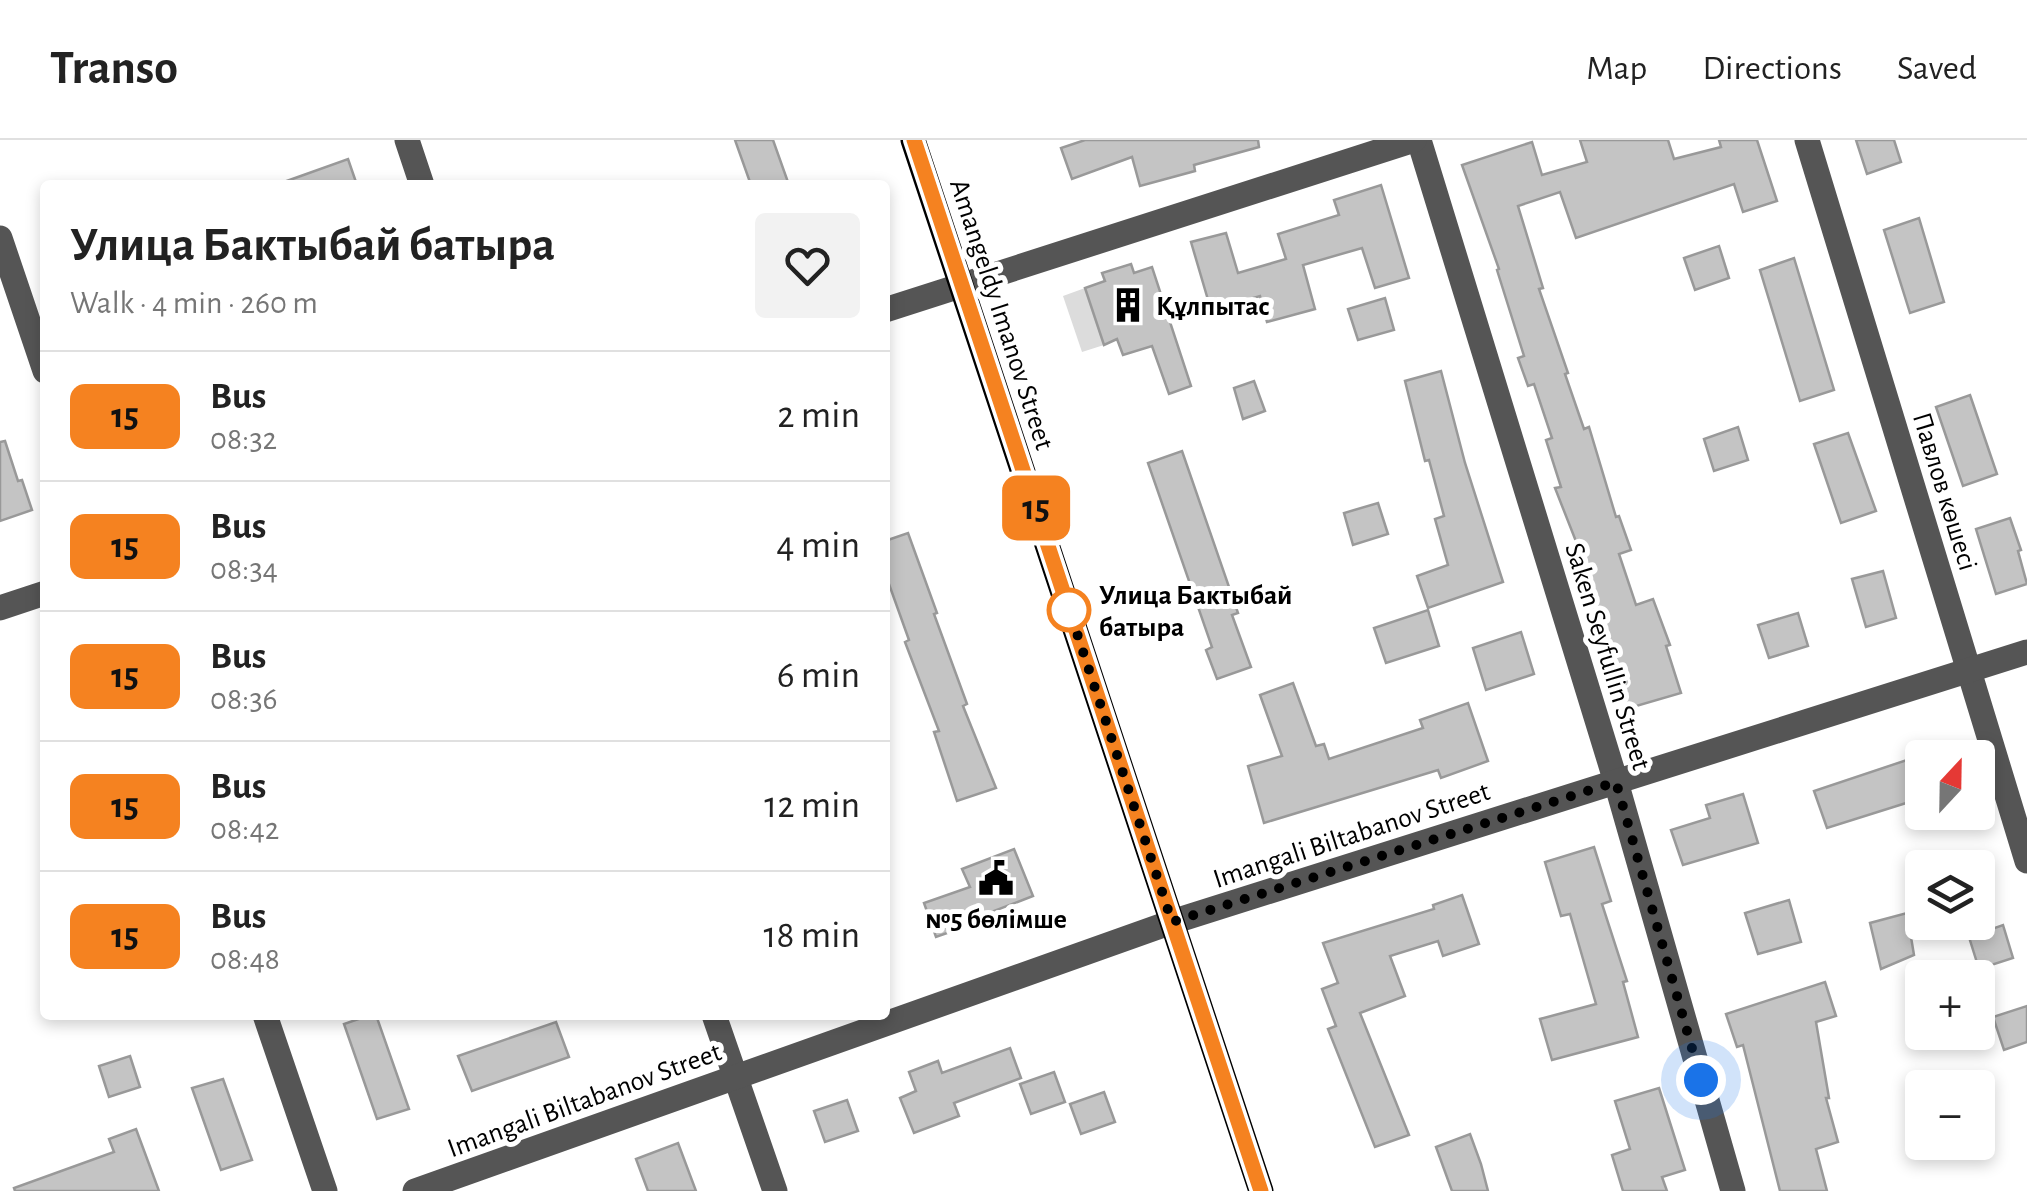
<!DOCTYPE html>
<html lang="en">
<head>
<meta charset="utf-8">
<style>
	body { margin:0; font-family:"Alegreya Sans",sans-serif; background:#f2f2f2; color:#222; height:100vh; display:flex; flex-direction:column; font-size:38px; white-space:nowrap }
	* { box-sizing:border-box; margin:0 }
	p { font-size:32px; color:#767676 }
	.icon { flex:none; width:55px; height:55px; fill:none; stroke:currentColor; stroke-width:2; stroke-linecap:round; stroke-linejoin:round }
	.map { position:relative; flex:1; overflow:hidden }
	.drawer { position:absolute; left:40px; top:40px; width:850px; height:840px; display:flex; flex-direction:column; background:#fff; border-radius:10px; box-shadow:0 5px 15px #0003 }
	.drawer>* { flex:none }
	.badge { padding:0 20px; border-radius:15px; font-size:35px; line-height:65px }
	.needle { width:65px; rotate:22deg }
	.fabs { position:absolute; left:1905px; top:600px; display:grid; gap:20px }
	.fabs a { display:grid; place-items:center; width:90px; height:90px; border-radius:10px; background:#fff; box-shadow:0 5px 15px #0003; font-size:50px }
	.you { position:absolute; width:50px; height:50px; margin:-25px; border:8px solid #fff; border-radius:50%; background:#1a73e8; box-shadow:0 0 0 15px #1a73e833 }
	.map>.badge { position:absolute; translate:-50% -50%; box-shadow:0 0 0 5px #fff }
	.round { display:grid; place-items:center; flex:none; width:105px; height:105px; border-radius:10px; background:#f2f2f2 }
	.headline { display:flex; align-items:center; justify-content:space-between; height:170px; padding:0 30px }
	h1 { font-size:48px; font-weight:700; line-height:75px }
	ul { padding:0; list-style:none }
	li { display:flex; align-items:center; gap:30px; height:130px; padding:0 30px; border-top:2px solid #e0e0e0 }
	li div { flex:1 }
	li b { display:block; font-size:38px }
	li em { font-style:normal }
	li .badge { min-width:110px; font-weight:700; text-align:center }
	header { display:flex; align-items:center; gap:60px; box-sizing:border-box; height:140px; padding:0 50px; background:#fff; border-bottom:2px solid #e0e0e0 }
	header strong { font-size:48px }
	nav { display:flex; gap:55px; margin-inline-start:auto; font-size:35px }
	.map>svg:first-child { display:block }
</style>
</head>
<body>
<header>
<strong>Transo</strong>
<nav><a>Map</a><a>Directions</a><a>Saved</a></nav>
</header>
<div class="map">
<svg width="2027" height="1051" viewBox="0 0 2027 1051">
	<rect width="100%" height="100%" fill="#fff"/>
	<path fill="#dcdcdc" d="M1085,148L1104,205L1082,212L1063,156Z"/>
	<g fill="#c4c4c4" stroke="#999" stroke-width="2.5">
		<path d="M735,0H773L789,45H751Z"/>
		<path d="M1085,0H1258L1259,7L1194,25L1195,31L1140,46L1132,17L1072,39L1061,8Z"/>
		<path d="M1580,0H1668L1674,19L1721,7L1719,0H1757L1777,61L1743,72L1734,44L1576,98L1560,52L1518,66L1543,148L1539,149L1568,233L1565,234L1584,289L1589,287L1616,377L1619,376L1631,410L1619,414L1636,465L1653,459L1670,505L1666,506L1681,553L1626,569L1586,444L1592,442L1555,348L1561,347L1546,300L1552,298L1534,244L1528,246L1518,218L1524,216L1497,130L1499,129L1462,25L1532,2L1542,35L1587,22Z"/>
		<path d="M1856,0H1894L1901,22L1867,34Z"/>
		<path d="M348,19L357,45H284V42Z"/>
		<path d="M1381,45L1409,138L1375,148L1362,108L1303,125L1315,169L1267,182L1260,156L1211,170L1191,102L1226,93L1238,133L1286,119L1278,94L1339,75L1334,60Z"/>
		<path d="M1919,78L1944,162L1910,173L1884,90Z"/>
		<path d="M1719,106L1729,138L1695,150L1684,118Z"/>
		<path d="M1794,118L1834,250L1800,261L1760,130Z"/>
		<path d="M1131,124L1134,133L1152,127L1191,246L1169,254L1152,206L1123,215L1117,199L1104,205L1085,148L1105,141L1102,133Z"/>
		<path d="M1385,158L1394,190L1358,200L1348,169Z"/>
		<path d="M1441,231L1465,323L1503,442L1428,468L1417,436L1448,425L1435,379L1444,376L1429,320L1425,321L1405,241Z"/>
		<path d="M1254,241L1265,271L1243,279L1234,248Z"/>
		<path d="M1970,255L1997,334L1963,346L1936,267Z"/>
		<path d="M1738,287L1748,320L1714,331L1704,299Z"/>
		<path d="M1848,293L1876,371L1841,383L1814,304Z"/>
		<path d="M5,301L18,341L22,340L32,370L0,381V302Z"/>
		<path d="M1182,311L1238,473L1232,475L1251,527L1217,539L1206,510L1212,507L1148,323Z"/>
		<path d="M1378,363L1388,394L1353,405L1344,373Z"/>
		<path d="M2010,378L2021,410L2018,411L2027,444L1996,454L1976,389Z"/>
		<path d="M908,393L937,473L934,474L967,564L963,566L996,648L957,661L934,592L939,591L905,502L909,500L885,433V401Z"/>
		<path d="M1883,431L1896,478L1866,487L1852,439Z"/>
		<path d="M1428,470L1439,506L1386,523L1374,488Z"/>
		<path d="M1798,473L1808,506L1769,518L1758,485Z"/>
		<path d="M1521,492L1534,534L1486,550L1473,508Z"/>
		<path d="M1293,543L1316,606L1324,604L1329,619L1423,588L1420,580L1468,563L1488,621L1441,638L1438,630L1264,683L1248,626L1282,616L1260,555Z"/>
		<path d="M1922,615V658L1827,688L1814,651Z"/>
		<path d="M1743,654L1758,703L1683,725L1671,690L1710,678L1706,665Z"/>
		<path d="M1594,707L1611,761L1602,764L1627,841L1623,842L1638,897L1552,920L1540,879L1596,864L1570,774L1561,776L1545,722Z"/>
		<path d="M1014,709L1033,756L968,781L970,785L936,797L924,763L970,747L962,729Z"/>
		<path d="M1462,755L1479,804L1443,816L1438,801L1390,816L1405,856L1360,873L1409,995L1375,1007L1328,889L1336,886L1322,849L1338,843L1323,803L1434,769L1433,765Z"/>
		<path d="M1789,760L1801,802L1758,814L1745,773Z"/>
		<path d="M1907,773L1914,815L1881,829L1870,783Z"/>
		<path d="M2003,785L2013,818L1979,829L1969,797Z"/>
		<path d="M1825,842L1836,876L1816,882L1829,958H1826L1838,1002L1816,1009L1827,1051H1780L1743,905L1737,907L1726,874Z"/>
		<path d="M2027,866V902L2004,910L1993,877Z"/>
		<path d="M370,875H376L409,969L377,979L344,884Z"/>
		<path d="M556,882L569,917L472,951L458,916Z"/>
		<path d="M1010,908L1021,938L954,963L959,976L914,993L900,958L916,951L909,932L938,921L942,933Z"/>
		<path d="M130,916L140,947L109,957L99,926Z"/>
		<path d="M1054,932L1065,962L1031,974L1020,944Z"/>
		<path d="M223,939L252,1020L221,1030L192,948Z"/>
		<path d="M1659,948L1685,1030L1662,1037L1667,1051H1623L1612,1015L1630,1009L1615,961Z"/>
		<path d="M1104,952L1115,982L1081,994L1070,964Z"/>
		<path d="M847,960L858,991L825,1002L814,971Z"/>
		<path d="M136,989L159,1051H15L14,1048L114,1012L109,999Z"/>
		<path d="M1470,994L1481,1024L1488,1051H1452L1436,1007Z"/>
		<path d="M678,1003L696,1051H648L636,1019Z"/>
	</g>
	<g fill="none" stroke-linecap="round" stroke-linejoin="round">
		<g stroke="#555" stroke-width="25">
			<path d="M407,0L422,45"/>
			<path d="M1419,0L1616,642L1733,1051"/>
			<path d="M1807,0L2027,721"/>
			<path d="M0,98L45,231"/>
			<path d="M885,170L1414,0"/>
			<path d="M0,468L45,453"/>
			<path d="M265,875L325,1051"/>
			<path d="M714,875L775,1051"/>
			<path d="M415,1051L1172,782L2027,512"/>
		</g>
		<path stroke="#000" stroke-width="25" d="M913,0L1261,1051"/>
	</g>
	<g fill="none" stroke-linecap="round" stroke-linejoin="round">
		<defs>
			<path id="line" d="M914,0L1261,1051"/>
		</defs>
		<use href="#line" stroke="#fff" stroke-width="22"/>
		<use href="#line" stroke="#f58220" stroke-width="15"/>
		<path stroke="#000" stroke-width="10" stroke-dasharray="0 18" d="M1069,470L1065,457L1172,782L1616,642L1701,940"/>
	</g>
	<defs>
		<symbol id="building-bare" viewBox="-9 -9 18 18"><path d="M-4-6H4V6H1V3H-1V6H-4ZM-2.5-4.3h1.7v1.8h-1.7ZM.8-4.3h1.7v1.8H.8ZM-2.5-1h1.7V.8h-1.7ZM.8-1h1.7V.8H.8Z" fill="#000" stroke="#fff" stroke-width="2.5" paint-order="stroke"/></symbol>
		<symbol id="civic-bare" viewBox="-9 -9 18 18"><path d="M-.6-6.5H3V-4.5H.6V-3L4-1V1h2V6H-6V1h2V-1L-.6-3ZM-1.2 2.5V6h2.4V2.5Z" fill="#000" stroke="#fff" stroke-width="2.5" paint-order="stroke"/></symbol>
	</defs>
	<g fill-rule="evenodd">
		<use href="#building-bare" x="1103" y="140" width="50" height="50"/>
		<use href="#civic-bare" x="971" y="713" width="50" height="50"/>
	</g>
	<circle fill="#fff" stroke="#f58220" stroke-width="5" cx="1069" cy="470" r="20"/>
	<g text-anchor="middle" stroke-width="10" stroke-linejoin="round" paint-order="stroke">
		<g font-size="28" font-weight="bold" fill="#000" stroke="#fff" text-anchor="start">
			<text x="1156" y="175">Құлпытас</text>
			<text x="996" y="788" text-anchor="middle">№5 бөлімше</text>
		</g>
		<g font-size="28" fill="#000" stroke="#fff">
			<text transform="translate(1003 174) rotate(72)" y="10">Amangeldy Imanov Street</text>
			<text transform="translate(1946 351) rotate(73)" y="10">Павлов көшесі</text>
			<text transform="translate(1609 516) rotate(73)" y="10">Saken Seyfullin Street</text>
			<text transform="translate(1351 694) rotate(-18)" y="10">Imangali Biltabanov Street</text>
			<text transform="translate(584 959) rotate(-20)" y="10">Imangali Biltabanov Street</text>
		</g>
		<g font-size="28" font-weight="bold" fill="#000" stroke="#fff" text-anchor="start">
			<text x="1099" y="464">Улица Бактыбай<tspan x="1099" dy="32">батыра</tspan></text>
		</g>
	</g>
</svg>
<div class="fabs">
<a><svg class="needle" viewBox="-14 -14 28 28"><path d="M0-13l5 13h-10z" fill="#e53935"/><path d="M0 13l5-13h-10z" fill="#767676"/></svg></a>
<a><svg class="icon" aria-label="layers" viewBox="0 0 24 24"><path d="M12 4l9 5-9 5-9-5zM3 14l9 5 9-5"/></svg></a>
<a>+</a>
<a>−</a>
</div>
<div class="you" style="left:1701px;top:940px"></div>
<b class="badge" style="left:1036px;top:368px;background:#f58220;color:#111">15</b>
<section class="drawer">
<div class="headline"><div><h1>Улица Бактыбай батыра</h1><p>Walk · 4 min · 260 m</p></div><a class="round"><svg class="icon" aria-label="heart" viewBox="0 0 24 24"><path d="M12 20l-8-8c-3-5 5-10 8-4 3-6 11-1 8 4z"/></svg></a></div>
<ul>
<li><span class="badge" style="background:#f58220;color:#111">15</span><div><b>Bus</b><p>08:32</p></div><em>2 min</em></li>
<li><span class="badge" style="background:#f58220;color:#111">15</span><div><b>Bus</b><p>08:34</p></div><em>4 min</em></li>
<li><span class="badge" style="background:#f58220;color:#111">15</span><div><b>Bus</b><p>08:36</p></div><em>6 min</em></li>
<li><span class="badge" style="background:#f58220;color:#111">15</span><div><b>Bus</b><p>08:42</p></div><em>12 min</em></li>
<li><span class="badge" style="background:#f58220;color:#111">15</span><div><b>Bus</b><p>08:48</p></div><em>18 min</em></li>
</ul>
</section>
</div>
</body>
</html>
